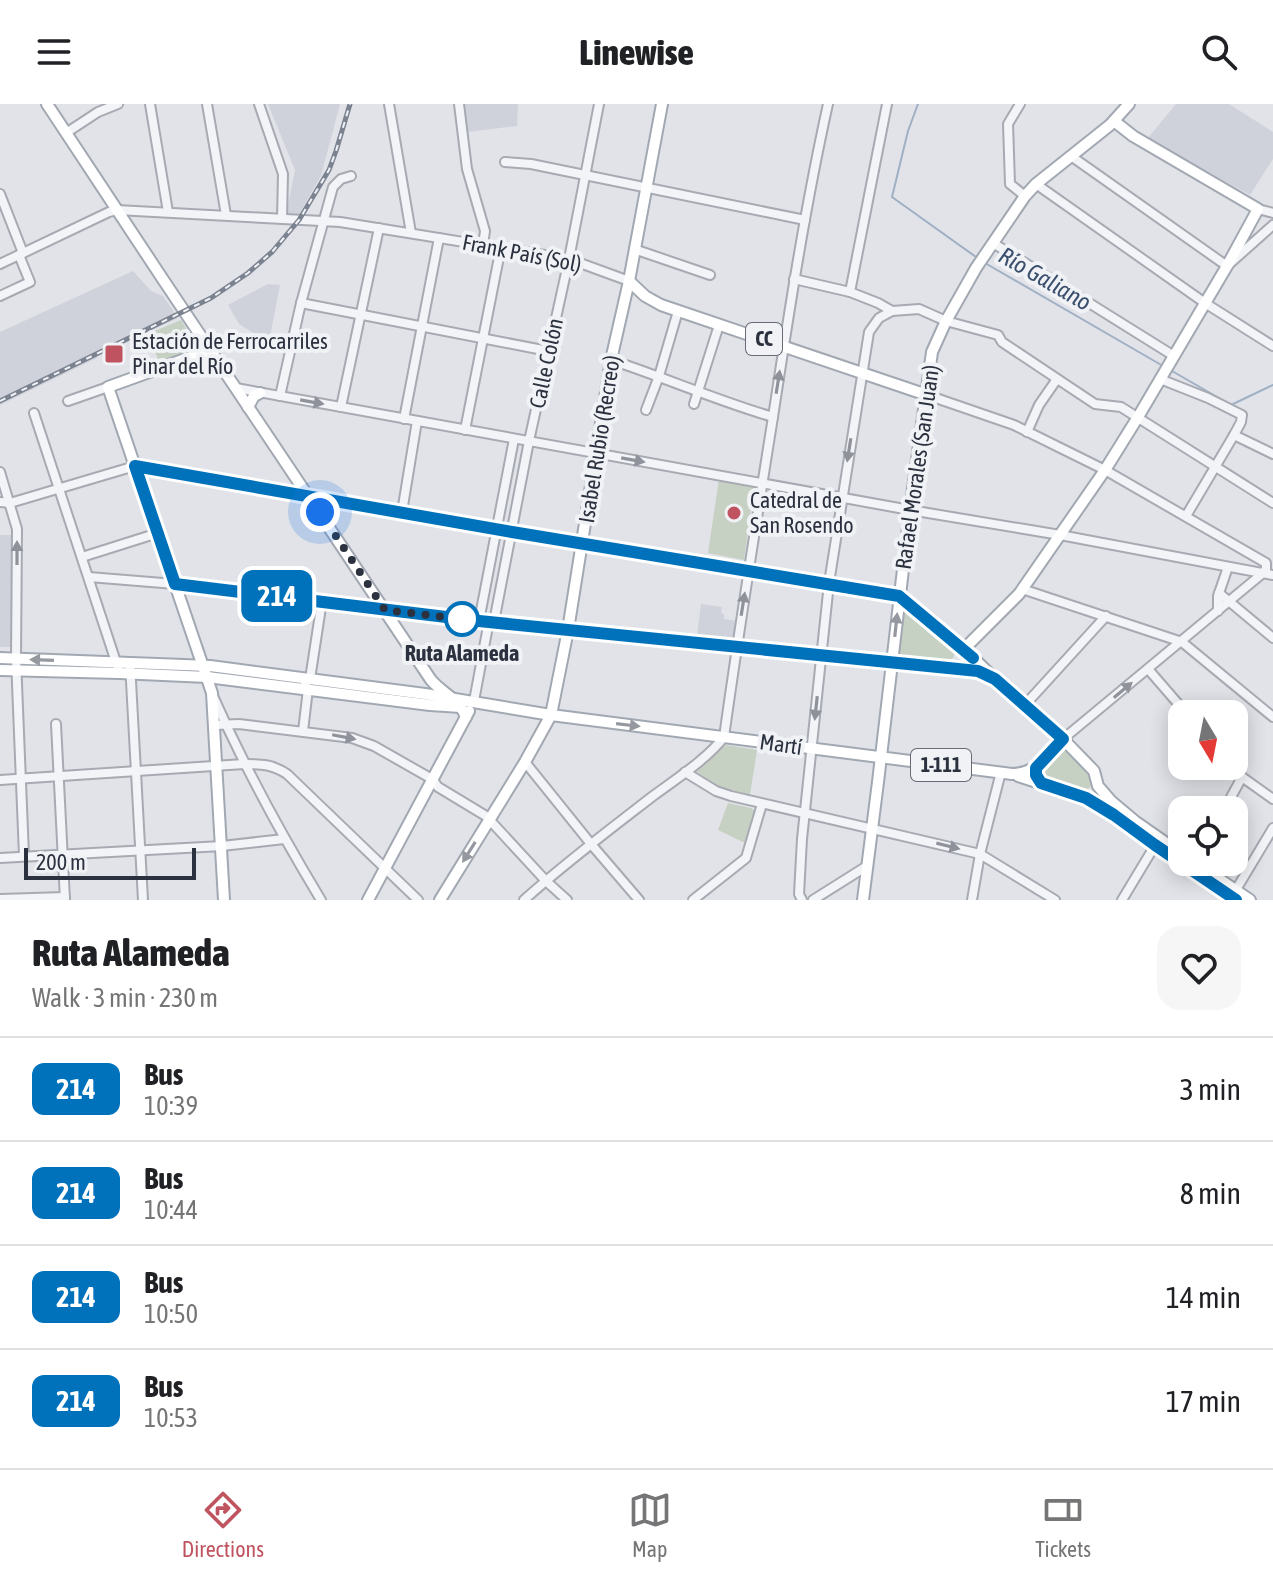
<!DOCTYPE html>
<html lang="en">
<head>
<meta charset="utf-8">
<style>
	body { margin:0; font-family:"Asap Condensed",sans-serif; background:#f6f6f6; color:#202124; height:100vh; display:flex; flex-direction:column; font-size:30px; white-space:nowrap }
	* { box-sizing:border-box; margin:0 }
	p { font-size:26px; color:#757577 }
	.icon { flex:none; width:44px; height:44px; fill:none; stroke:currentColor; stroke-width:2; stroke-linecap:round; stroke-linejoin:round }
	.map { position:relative; height:796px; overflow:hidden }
	.details { display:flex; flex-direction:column; background:#fff; flex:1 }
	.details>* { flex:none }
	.badge { padding:0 16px; border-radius:12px; font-size:28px; line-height:52px }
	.needle { width:52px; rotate:170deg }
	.tools { position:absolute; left:1168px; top:596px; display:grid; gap:16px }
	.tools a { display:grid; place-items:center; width:80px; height:80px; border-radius:16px; background:#fff; box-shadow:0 4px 20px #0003; font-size:40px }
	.scale { position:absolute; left:24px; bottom:20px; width:172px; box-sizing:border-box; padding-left:8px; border:4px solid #2b313e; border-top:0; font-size:22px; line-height:28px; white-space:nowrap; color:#2b313e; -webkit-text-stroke:6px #f0f2f6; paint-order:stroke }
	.you { position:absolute; width:40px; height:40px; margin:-20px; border:6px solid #fff; border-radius:50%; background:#1a73e8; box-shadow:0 0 0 12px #1a73e833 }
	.map>.badge { position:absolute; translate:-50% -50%; box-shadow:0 0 0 4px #fff }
	.round { display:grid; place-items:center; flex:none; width:84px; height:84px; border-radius:24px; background:#f6f6f6 }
	.overview { display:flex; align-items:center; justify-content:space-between; height:136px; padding:0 32px }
	h1 { font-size:38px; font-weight:800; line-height:60px }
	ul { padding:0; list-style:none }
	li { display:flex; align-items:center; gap:24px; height:104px; padding:0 32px; border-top:2px solid #e0e0e0 }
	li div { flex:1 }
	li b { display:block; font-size:30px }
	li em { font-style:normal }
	li .badge { min-width:88px; font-weight:700; text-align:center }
	header { display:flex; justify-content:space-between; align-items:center; height:104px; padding:0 32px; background:#fff; font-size:36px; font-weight:800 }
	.tabs { display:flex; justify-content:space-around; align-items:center; height:112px; border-top:2px solid #e0e0e0; background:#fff; font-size:22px; color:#757577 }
	.tabs a { display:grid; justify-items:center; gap:4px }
	.tabs .selected { color:#bf5460 }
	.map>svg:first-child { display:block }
</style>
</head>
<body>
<header><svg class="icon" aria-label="menu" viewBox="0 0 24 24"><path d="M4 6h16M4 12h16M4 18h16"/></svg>Linewise<svg class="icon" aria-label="search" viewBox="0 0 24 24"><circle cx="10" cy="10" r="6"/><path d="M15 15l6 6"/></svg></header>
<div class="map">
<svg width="1273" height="796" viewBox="0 0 1273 796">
	<rect width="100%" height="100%" fill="#e1e3e8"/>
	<g fill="#cfd2da">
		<path d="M268,0H340L321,72L298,112L286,111L295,66Z"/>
		<path d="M464,0H518L517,22L467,28Z"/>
		<path d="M1176,0H1229L1273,28V55L1250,91L1147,35Z"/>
		<path d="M133,167L151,187L163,192L178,214L127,237L97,252V254L0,301V228Z"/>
		<path d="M268,180L280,181L270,233L263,235L239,220L228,201Z"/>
		<path d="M0,431H13L11,543H0Z"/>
		<path d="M701,500L722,503L721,509L724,510V515L738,517L735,537L697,532Z"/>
	</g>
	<g fill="#c6d1c3">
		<path d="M181,216L198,245L160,260L148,230Z"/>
		<path d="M719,375L754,382L744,456L708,449Z"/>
		<path d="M904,501L950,540L955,548L953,554L946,558L898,551Z"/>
		<path d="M726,641L757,646L750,691L717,682L694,666Z"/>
		<path d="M1063,643H1067L1095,674L1092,681L1086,687H1082L1047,677C1039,664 1051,648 1063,643Z"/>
		<path d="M728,699L751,704L755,707L747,740L718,726Z"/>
	</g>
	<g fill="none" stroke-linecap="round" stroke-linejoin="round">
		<g stroke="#a0b0c4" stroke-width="2">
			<path d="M918,0L908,27L892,93L976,153"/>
			<path d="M985,159L1163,262"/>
			<path d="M1172,267L1231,301L1273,281"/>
		</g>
		<defs>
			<g id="minor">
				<path d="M150,0L168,108"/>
				<path d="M207,0L226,111"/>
				<path d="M259,0L283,70L282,115"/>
				<path d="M389,0L411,129"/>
				<path d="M459,0L467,65L485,127L483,141"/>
				<path d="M1020,0L1008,20L1010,80L1025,92"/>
				<path d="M66,29L98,8L118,0"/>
				<path d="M1071,52L1227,162L1273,121"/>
				<path d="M505,58L531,60L805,116"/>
				<path d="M1036,80L1205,199L1273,242"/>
				<path d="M0,90L23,149"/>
				<path d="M1258,105L1273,109"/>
				<path d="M993,139L1174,252"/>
				<path d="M634,145L710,171"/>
				<path d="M0,160L109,108L117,106L340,118L569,155L629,177"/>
				<path d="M794,175L850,188L878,199L892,207L919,205L946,217L998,231L1002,238L1095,300L1121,303L1273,399"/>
				<path d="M850,188L887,0"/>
				<path d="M0,192L30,178L19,151"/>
				<path d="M301,199L548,247"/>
				<path d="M611,256C666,274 718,297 773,313"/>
				<path d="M1160,275L1208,294L1242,311L1241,318L1234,331L1186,412"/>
				<path d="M236,284L910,406L1060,431L1273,471"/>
				<path d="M927,291L1014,321L1105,366L1266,459V465L1263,469L1063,635"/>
				<path d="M280,292L301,199L333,83L341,75L351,72"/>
				<path d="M68,297L108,283"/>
				<path d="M694,300L719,221"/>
				<path d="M341,303L379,124"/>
				<path d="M646,306L659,272L678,207"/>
				<path d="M34,309L118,564"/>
				<path d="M404,315L439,134"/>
				<path d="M465,326L501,143"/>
				<path d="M1027,328L1039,301L1057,275"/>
				<path d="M1234,331L1273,350"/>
				<path d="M0,368L17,425L16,555L24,752"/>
				<path d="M0,398L10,399L135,362"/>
				<path d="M402,408L417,317"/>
				<path d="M82,453L158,429"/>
				<path d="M89,473L175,480L385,506"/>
				<path d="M1022,485L1182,538L1273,613"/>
				<path d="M1219,489L1273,534"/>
				<path d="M1218,507V492L1228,463"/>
				<path d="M479,517L514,335"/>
				<path d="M494,518L529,337L569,155L599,0"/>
				<path d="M130,559L143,796"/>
				<path d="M1148,565L1187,610"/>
				<path d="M214,594C245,664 281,730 321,796"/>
				<path d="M474,597L489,517"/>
				<path d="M1024,602L1106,512"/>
				<path d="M56,620L65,796"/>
				<path d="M215,621L239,620L352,634L374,642L432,675L438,683L486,712L546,777L567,796"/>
				<path d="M303,627L308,585L305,579L310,575L322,497"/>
				<path d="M525,658L591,740L639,796"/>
				<path d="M1233,662L1242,673L1273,695"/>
				<path d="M685,668L716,687L731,692L980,750L1055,796"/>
				<path d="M0,676L244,660C261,660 272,660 287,670L418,796"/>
				<path d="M1224,706L1242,673"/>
				<path d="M0,754L222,742L284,735"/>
				<path d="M1234,789L1273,724"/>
				<path d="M0,795L65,793"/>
				<path d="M524,796C565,759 609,726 653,692C676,675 707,655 724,633C739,526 756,419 773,313C789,208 805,104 828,0"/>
				<path d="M693,796L746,754L762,700"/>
				<path d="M802,796L799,790L802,735L829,479L869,228L879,214L892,207"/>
				<path d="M813,796L867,762"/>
				<path d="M972,796L980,750L1001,668"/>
				<path d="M1122,796L1157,738"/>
			</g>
			<g id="major">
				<path d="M47,0L162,174L431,576C442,589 460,596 466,613"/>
				<path d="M629,177L645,192L661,201L927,291"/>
				<path d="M210,246L108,283L212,589L224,796"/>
				<path d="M248,303L254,292L260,289"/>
				<path d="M135,362L512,428L899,492L964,545L995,575L1063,635L1094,667L1098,682L1111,697L1136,718L1182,750"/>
				<path d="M385,506L736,543L973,565"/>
				<path d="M964,545L1019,490L1105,366L1138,313L1227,162L1258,105L1133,32L1114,17"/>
				<path d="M0,554L210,562L425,590L551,611L1012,670C1038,669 1046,653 1063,635"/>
				<path d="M0,566L119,569L207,573L430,601L461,603"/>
				<path d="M1018,672L1086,694L1114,711L1155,741L1236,796"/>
				<path d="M1194,758L1250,796"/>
				<path d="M368,796L469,607"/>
				<path d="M440,796L525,658L551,611L568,526L611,256L629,177L662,0"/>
				<path d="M863,796L878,678L910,406L932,248L946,217L976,164L1025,92L1036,80L1110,21L1129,0"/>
			</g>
		</defs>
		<use href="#minor" stroke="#a7aab2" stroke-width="12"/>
		<use href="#major" stroke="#a2a8b2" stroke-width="14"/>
		<use href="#minor" stroke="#f3f4f7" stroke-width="8"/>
		<use href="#major" stroke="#fff" stroke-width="10"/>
		<defs>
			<path id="rail" d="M0,297L211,194L248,169L272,148L299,116L329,66L336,47L350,0"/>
		</defs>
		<use href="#rail" stroke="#7c8390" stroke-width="5"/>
		<use href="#rail" stroke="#f0f2f6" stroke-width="2" stroke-dasharray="6" stroke-linecap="butt"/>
	</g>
	<defs><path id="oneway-solid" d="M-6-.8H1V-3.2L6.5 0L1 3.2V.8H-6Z" transform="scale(2)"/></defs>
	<g fill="#8f929a">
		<use href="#oneway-solid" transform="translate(778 278) rotate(-81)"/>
		<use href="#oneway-solid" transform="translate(312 298) rotate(10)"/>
		<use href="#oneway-solid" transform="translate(849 346) rotate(99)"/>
		<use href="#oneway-solid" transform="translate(633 356) rotate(10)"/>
		<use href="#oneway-solid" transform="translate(17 449) rotate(-90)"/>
		<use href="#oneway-solid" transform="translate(743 500) rotate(-81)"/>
		<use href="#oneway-solid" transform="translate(1123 586) rotate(-40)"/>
		<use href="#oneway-solid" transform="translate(816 604) rotate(96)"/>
		<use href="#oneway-solid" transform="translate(344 633) rotate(11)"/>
		<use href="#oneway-solid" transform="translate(948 742) rotate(14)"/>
	</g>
	<g fill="#95989e">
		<use href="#oneway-solid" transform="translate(896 521) rotate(-84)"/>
		<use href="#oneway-solid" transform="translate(42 556) rotate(-178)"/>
		<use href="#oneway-solid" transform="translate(628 621) rotate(7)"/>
		<use href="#oneway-solid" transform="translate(469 748) rotate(122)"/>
	</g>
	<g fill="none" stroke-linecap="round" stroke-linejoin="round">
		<defs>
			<path id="line" d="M973,554L899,492L512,428L135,362L175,480L479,517L978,567L995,575L1063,635L1036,664V671L1041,679L1086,694L1114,711L1155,741L1236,796"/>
		</defs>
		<use href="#line" stroke="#fff" stroke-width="18"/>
		<use href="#line" stroke="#0072bc" stroke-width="12"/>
		<path stroke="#2b313e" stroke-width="8" stroke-dasharray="0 14.4" d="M320,408L385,506L462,515"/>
	</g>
	<g fill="#bf5460" stroke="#f0f2f6" stroke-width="3">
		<rect x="104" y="240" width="20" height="20" rx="4"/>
		<circle cx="734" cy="409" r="8"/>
	</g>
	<circle fill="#fff" stroke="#0072bc" stroke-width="4" cx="462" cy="515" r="16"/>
	<g text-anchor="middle" stroke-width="8" stroke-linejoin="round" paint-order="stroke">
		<g fill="#f0f2f6" stroke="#666b75" stroke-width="2">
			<rect x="746" y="219" width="36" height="32" rx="6"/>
			<rect x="911" y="645" width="60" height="32" rx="6"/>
		</g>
		<g font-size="20" font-weight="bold" fill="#2b313e">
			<text x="764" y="242">CC</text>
			<text x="941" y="668">1-111</text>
		</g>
		<g font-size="22" fill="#2b313e" stroke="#f0f2f6">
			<text transform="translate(522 149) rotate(11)" y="8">Frank País (Sol)</text>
			<text transform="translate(546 259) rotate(-78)" y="8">Calle Colón</text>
			<text transform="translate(599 335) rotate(-81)" y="8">Isabel Rubio (Recreo)</text>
			<text transform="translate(917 363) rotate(-82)" y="8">Rafael Morales (San Juan)</text>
			<text transform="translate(781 640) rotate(8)" y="8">Martí</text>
		</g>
		<g font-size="22" fill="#2b313e" stroke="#f0f2f6" text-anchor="start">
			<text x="132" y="245">Estación de Ferrocarriles<tspan x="132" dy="25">Pinar del Río</tspan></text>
			<text x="750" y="404">Catedral de<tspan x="750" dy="25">San Rosendo</tspan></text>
		</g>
		<g font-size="22" font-weight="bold" fill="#2b313e" stroke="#f0f2f6">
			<text x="462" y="557">Ruta Alameda</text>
		</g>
		<g font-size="24" font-style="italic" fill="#3a4f6d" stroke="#f0f2f6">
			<text transform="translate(1045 175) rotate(30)" y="8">Río Galiano</text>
		</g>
	</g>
</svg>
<div class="tools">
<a><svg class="needle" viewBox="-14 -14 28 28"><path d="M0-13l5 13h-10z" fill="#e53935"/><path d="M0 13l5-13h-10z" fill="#757577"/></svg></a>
<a><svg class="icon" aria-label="locate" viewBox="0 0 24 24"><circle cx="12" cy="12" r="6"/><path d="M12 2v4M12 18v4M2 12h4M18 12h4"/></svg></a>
</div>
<div class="scale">200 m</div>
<div class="you" style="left:320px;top:408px"></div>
<b class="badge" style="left:277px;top:492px;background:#0072bc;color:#fff">214</b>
</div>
<section class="details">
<div class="overview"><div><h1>Ruta Alameda</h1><p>Walk · 3 min · 230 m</p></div><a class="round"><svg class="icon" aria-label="heart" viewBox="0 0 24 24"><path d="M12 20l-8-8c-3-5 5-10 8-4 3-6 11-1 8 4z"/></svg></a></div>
<ul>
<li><span class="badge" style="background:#0072bc;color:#fff">214</span><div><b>Bus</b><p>10:39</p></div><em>3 min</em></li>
<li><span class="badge" style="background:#0072bc;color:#fff">214</span><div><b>Bus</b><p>10:44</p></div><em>8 min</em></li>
<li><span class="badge" style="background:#0072bc;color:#fff">214</span><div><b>Bus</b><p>10:50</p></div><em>14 min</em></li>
<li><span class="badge" style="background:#0072bc;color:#fff">214</span><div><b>Bus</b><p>10:53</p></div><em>17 min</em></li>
</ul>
</section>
<nav class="tabs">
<a class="selected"><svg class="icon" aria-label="directions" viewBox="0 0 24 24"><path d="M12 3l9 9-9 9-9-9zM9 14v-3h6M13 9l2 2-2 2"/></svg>Directions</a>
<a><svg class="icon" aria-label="map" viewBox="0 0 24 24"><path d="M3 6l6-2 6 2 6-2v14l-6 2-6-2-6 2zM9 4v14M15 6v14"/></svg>Map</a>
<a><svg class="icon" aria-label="tickets" viewBox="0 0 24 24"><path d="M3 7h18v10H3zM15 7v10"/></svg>Tickets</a>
</nav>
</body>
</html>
